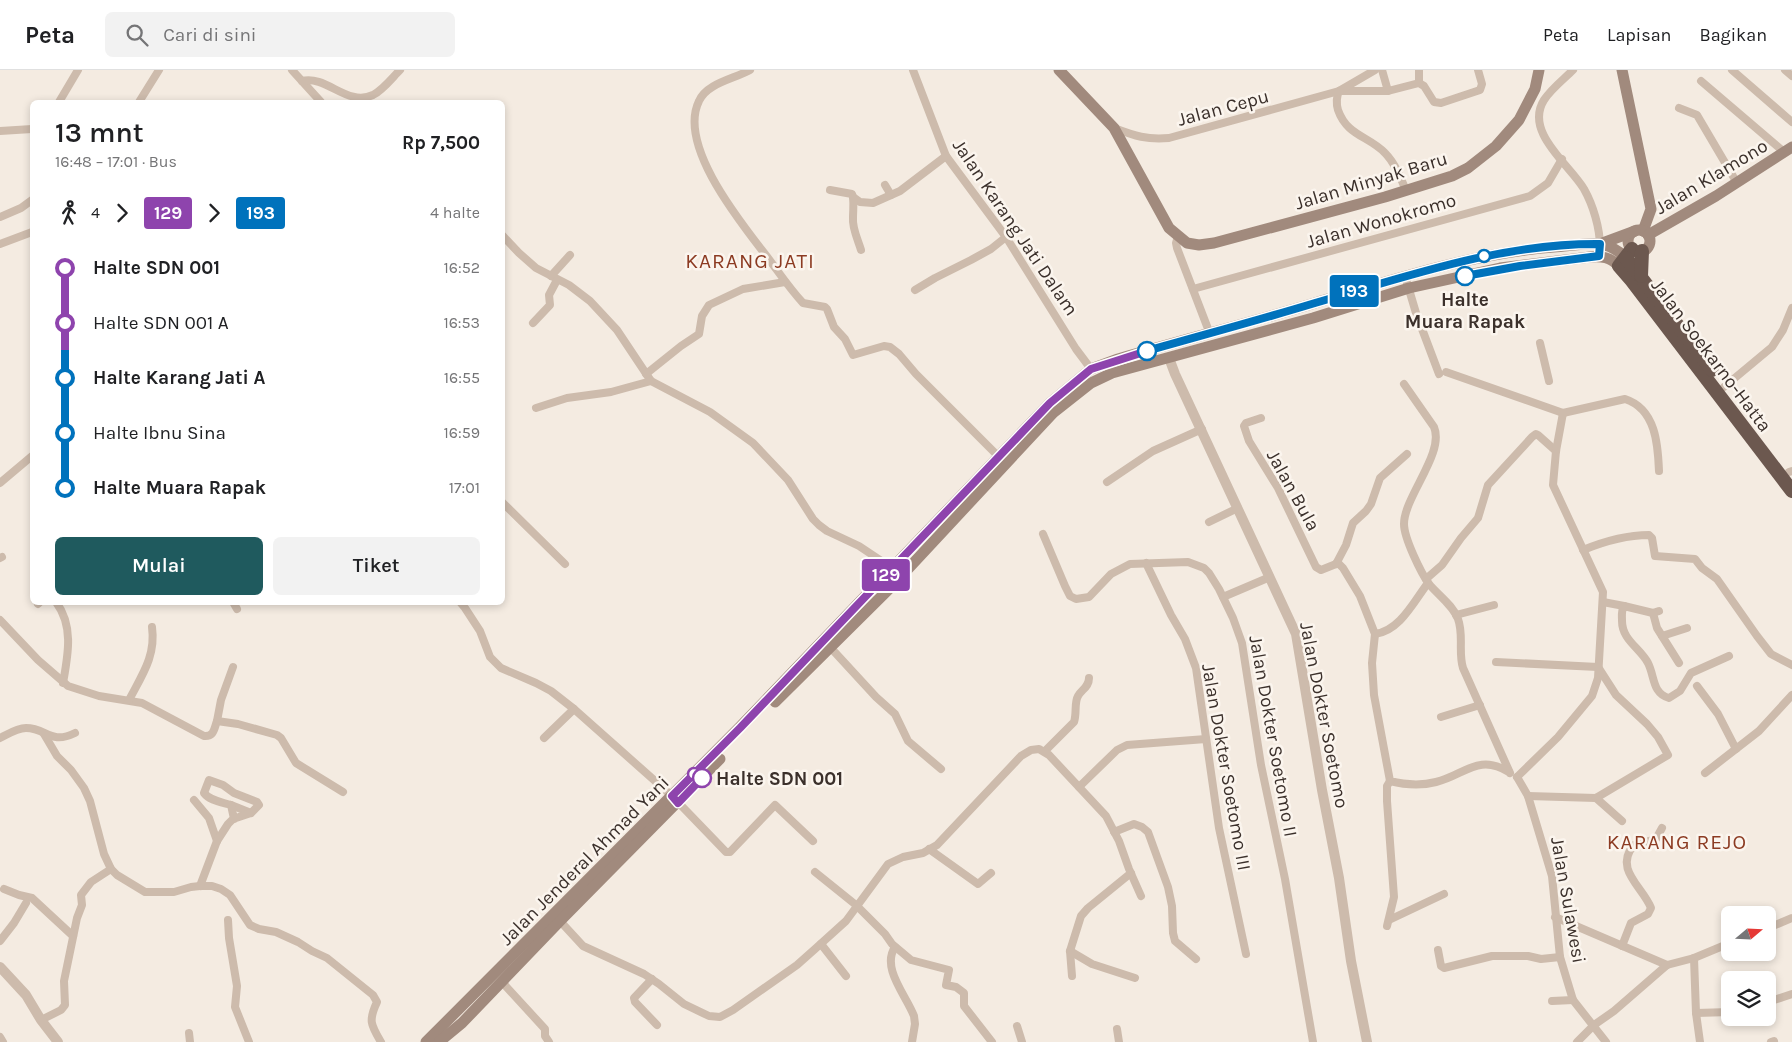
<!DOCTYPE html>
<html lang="id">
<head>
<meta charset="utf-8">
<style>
	body { margin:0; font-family:Karla,sans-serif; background:#f2f2f2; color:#202124; height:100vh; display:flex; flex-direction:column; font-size:19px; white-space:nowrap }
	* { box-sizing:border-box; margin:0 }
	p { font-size:16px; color:#757577 }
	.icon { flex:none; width:28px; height:28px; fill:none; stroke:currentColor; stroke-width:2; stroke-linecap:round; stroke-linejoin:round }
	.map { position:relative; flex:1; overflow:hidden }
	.drawer { position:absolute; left:30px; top:30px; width:475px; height:505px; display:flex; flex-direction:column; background:#fff; border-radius:8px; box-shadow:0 2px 8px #0003 }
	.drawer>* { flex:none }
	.badge { padding:0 10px; border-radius:4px; font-size:18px; line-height:32px }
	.needle { width:32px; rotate:71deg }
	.fabs { position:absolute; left:1721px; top:836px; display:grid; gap:10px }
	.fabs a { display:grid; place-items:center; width:55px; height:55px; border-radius:8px; background:#fff; box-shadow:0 2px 8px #0003; font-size:25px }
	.map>.badge { position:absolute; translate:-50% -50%; box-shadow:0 0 0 2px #fff }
	.legs { display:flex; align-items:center; gap:8px; height:55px; padding:0 25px; font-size:16px }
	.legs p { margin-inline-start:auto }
	.summary { display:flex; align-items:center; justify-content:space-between; height:85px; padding:0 25px }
	h1 { font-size:28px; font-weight:600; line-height:38px }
	.button { display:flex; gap:10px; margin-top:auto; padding:10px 25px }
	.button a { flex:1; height:58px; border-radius:8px; background:#1f5a5e; color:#fff; font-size:20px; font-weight:600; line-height:58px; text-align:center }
	.button a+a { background:#f2f2f2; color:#202124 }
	ul { padding:0 25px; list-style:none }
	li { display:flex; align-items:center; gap:18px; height:55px; font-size:19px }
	li i { display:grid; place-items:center; width:8px; height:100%; margin:0 6px; background:currentColor }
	li i::after { content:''; width:12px; height:12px; margin:-6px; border:4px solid; border-radius:50%; background:#fff }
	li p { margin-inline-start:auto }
	li:first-child i { background:linear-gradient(#0000 50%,currentColor 0) }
	li:last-child i { background:linear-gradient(currentColor 50%,#0000 0) }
	header { display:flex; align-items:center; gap:30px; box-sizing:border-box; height:70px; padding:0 25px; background:#fff; border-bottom:1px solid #e0e0e0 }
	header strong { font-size:24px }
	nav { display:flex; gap:28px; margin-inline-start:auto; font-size:18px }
	.search { width:350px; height:45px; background:#f2f2f2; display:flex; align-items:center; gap:12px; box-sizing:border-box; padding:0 18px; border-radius:8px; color:#757577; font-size:19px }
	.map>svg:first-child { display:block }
</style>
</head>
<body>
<header>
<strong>Peta</strong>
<div class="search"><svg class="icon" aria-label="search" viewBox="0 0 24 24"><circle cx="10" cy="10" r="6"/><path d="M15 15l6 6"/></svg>Cari di sini</div>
<nav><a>Peta</a><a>Lapisan</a><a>Bagikan</a></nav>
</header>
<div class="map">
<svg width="1792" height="972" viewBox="0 0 1792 972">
	<rect width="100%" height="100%" fill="#f4ebe1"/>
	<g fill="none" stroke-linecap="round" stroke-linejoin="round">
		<g stroke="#cdbbac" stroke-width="8">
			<path d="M292,0L321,32"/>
			<path d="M750,0C734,9 707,13 699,31C677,76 742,154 768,188C780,204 790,219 803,233L825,237L827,239L834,257L845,269L853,285L884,276L890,277L899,284L916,304L998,386"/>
			<path d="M913,0L946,86L1006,167L1076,279L1091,299"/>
			<path d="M1382,0L1388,21"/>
			<path d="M1419,0V13"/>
			<path d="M1573,0C1564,9 1551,19 1544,30C1524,62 1569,94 1584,119C1593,135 1600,158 1600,177"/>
			<path d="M1732,0L1792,52"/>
			<path d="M1785,0L1792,6"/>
			<path d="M302,11C327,5 347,37 373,25C383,20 392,8 400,0"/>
			<path d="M1701,11L1784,82"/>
			<path d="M1339,21C1336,28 1336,33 1338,40C1347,66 1369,66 1385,83C1395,93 1401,108 1406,121"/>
			<path d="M1342,21H1388L1419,13L1424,16L1434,32L1441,33L1480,20L1482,14L1478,0"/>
			<path d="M59,32L78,0"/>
			<path d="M139,32L159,0"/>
			<path d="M1679,38L1697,45L1737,113"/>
			<path d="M1114,58C1135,66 1147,70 1169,68L1339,21L1375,0"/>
			<path d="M0,61L32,59"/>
			<path d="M885,115L891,125"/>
			<path d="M830,120L852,124L853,127L860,132L873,133L900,121L946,86"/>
			<path d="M853,127C854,135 853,140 853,148C852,158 858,170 861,180"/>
			<path d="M0,147L21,138L32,130"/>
			<path d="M502,165L519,183L536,198L569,215L590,231L617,260L651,311L710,342L753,373L788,410L813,449L819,455L827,461L859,476L892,498"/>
			<path d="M1178,166L1176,173L1177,178L1210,264"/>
			<path d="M0,174L32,162"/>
			<path d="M551,206L570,185"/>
			<path d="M1405,206L1416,243L1439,304"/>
			<path d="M1193,219L1530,126L1548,113L1562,89"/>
			<path d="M915,220L935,208L971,190L991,179L1006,167"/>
			<path d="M533,253L550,235L549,225L557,210"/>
			<path d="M1540,273L1549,311"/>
			<path d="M1446,302L1563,343L1625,329C1656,339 1658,375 1659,401"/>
			<path d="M646,304L681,276L699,264L702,246L709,235L743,219L785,212"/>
			<path d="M1404,314L1434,357C1445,383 1404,427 1404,454C1404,468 1421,503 1429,514C1438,525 1453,535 1458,549C1464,565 1458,582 1463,598L1510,703"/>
			<path d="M1724,317L1772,277L1783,260L1792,238"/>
			<path d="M536,338L567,328L611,322L651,311"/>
			<path d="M1261,348L1246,353L1244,356L1249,371L1278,418L1316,497L1321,500L1336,494"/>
			<path d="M1789,402L1792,401"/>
			<path d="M1107,412L1153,381L1202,359"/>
			<path d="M0,413L32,386"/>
			<path d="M502,432L565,494"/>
			<path d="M1209,452L1238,438"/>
			<path d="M1043,464L1065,516L1070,526L1076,529L1089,527L1111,504L1130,494L1188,492L1204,498L1209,503L1219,519L1233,548L1242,573L1261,695L1285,809L1313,972"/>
			<path d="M1583,480C1605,471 1625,465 1649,465L1652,468L1655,486L1695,489L1702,498L1717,509L1757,566L1771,584L1792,595"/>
			<path d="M0,488L2,487"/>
			<path d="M1146,493L1171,545L1185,569L1196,598L1219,758L1246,884"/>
			<path d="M1336,494H1339L1343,498L1360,526L1375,564L1372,593L1374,625L1390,711C1406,715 1420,716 1436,712C1465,705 1478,683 1509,702"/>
			<path d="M1336,494L1346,475L1353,453L1366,441L1371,434L1380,408L1407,384"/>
			<path d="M1426,509L1442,495L1461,468L1478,448L1488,415L1532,367L1536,364L1538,365L1556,381"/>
			<path d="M1223,527L1270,507"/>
			<path d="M56,532C74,556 68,585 63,613"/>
			<path d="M233,532L237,539"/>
			<path d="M460,532L465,538L480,561L490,587L501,598L536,613L551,621L574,639L672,726L726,782H730L775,735L813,771"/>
			<path d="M1603,532L1624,536"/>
			<path d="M38,534L40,532"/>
			<path d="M1659,541L1653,543L1624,536C1621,541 1622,545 1622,551C1622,570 1640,578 1648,593C1655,607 1652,623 1669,628L1680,621L1691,603L1729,586"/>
			<path d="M1653,543L1657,558L1679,593"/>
			<path d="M1456,545L1494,535"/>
			<path d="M0,550L38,590L68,616L99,626L142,633L204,666C214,667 214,659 217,651L238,654L277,665L281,668L296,693L343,722"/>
			<path d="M1375,564C1400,561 1414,531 1428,513"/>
			<path d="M1662,566L1687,558"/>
			<path d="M830,577L876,627L895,644L908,671L941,699"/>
			<path d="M1496,592L1598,597L1616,625L1647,654L1658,667L1668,685L1596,728L1528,726"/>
			<path d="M1697,616L1718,644L1736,679"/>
			<path d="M129,630C142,605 156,586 152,557"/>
			<path d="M1441,647L1480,635"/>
			<path d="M217,651L221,630L233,597"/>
			<path d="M44,664L57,686L71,700L84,718L90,731L104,784L111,799L117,805L145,822H174L191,817L200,816H212L221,819L230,825L250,855L259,859L276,862L298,872L312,881L327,888L373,925L377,932C368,951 371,955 381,972"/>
			<path d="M0,668C8,664 17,658 26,658C47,658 50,675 75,663"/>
			<path d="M544,668L574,639"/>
			<path d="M1045,681L1074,652C1077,643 1074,633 1078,626C1082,619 1089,617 1089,608"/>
			<path d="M1705,703L1759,661L1792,625"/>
			<path d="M1517,707L1558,667L1592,626L1598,608L1603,522L1553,415L1556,381L1563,343"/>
			<path d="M1517,707L1528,726L1552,806L1560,887L1573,930L1606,972"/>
			<path d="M1079,717L1117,680L1127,675L1206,669"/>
			<path d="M1596,728L1622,751"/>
			<path d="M194,730L209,748L217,771"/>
			<path d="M231,735L251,743"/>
			<path d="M1114,762L1134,754L1142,757L1148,762L1168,817L1172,836L1173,863L1175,871L1196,889"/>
			<path d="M929,779L978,814L991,803"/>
			<path d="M815,802L856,835L885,864L892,874L911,890L949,900L946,915L956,917L964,923V936L992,972"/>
			<path d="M200,816L217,771L228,754L233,749L251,743L259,735L257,732L234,723L223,715L209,710L204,723C210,731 222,732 231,735L234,749"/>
			<path d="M4,819L19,825L32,828L73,866"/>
			<path d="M1555,847L1667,895"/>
			<path d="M228,850L229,868L237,916L235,937L249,972"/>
			<path d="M1389,850L1444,824"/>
			<path d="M560,851L583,876L644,904L659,914L684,934L709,946L720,947L733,940L797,895L815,879L846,851L888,794L903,787L923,783L937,775L1021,686L1031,680L1039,679L1049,685L1106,746L1119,771L1129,799L1141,826"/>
			<path d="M1387,856L1394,827L1387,731V716L1390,711"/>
			<path d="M1768,858L1792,848"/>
			<path d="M0,871L14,853L26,833"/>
			<path d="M821,874L846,906"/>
			<path d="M1622,876L1631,853L1648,844L1651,838C1643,817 1613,799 1634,775L1656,769L1662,758"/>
			<path d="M895,877C881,898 906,925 914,946L915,954L912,972"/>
			<path d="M1438,880L1441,896L1444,898L1492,886H1528L1541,889L1560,887"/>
			<path d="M1070,881L1092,894L1135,908"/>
			<path d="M1694,888L1696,943L1700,972"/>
			<path d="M1072,906L1070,881L1081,846L1088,838L1131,803"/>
			<path d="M652,909L634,928L635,932L657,955"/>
			<path d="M502,912L545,959V966L549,972"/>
			<path d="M1552,931L1573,930"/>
			<path d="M1768,932L1792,924"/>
			<path d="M1696,943L1730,942"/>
			<path d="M41,950L61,940L65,935L64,911L77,848L82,835L81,825L91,812L111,799"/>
			<path d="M1017,956L1022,972"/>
			<path d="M1117,959L1119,972"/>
			<path d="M189,963L190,972"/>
			<path d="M0,967L3,972"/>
			<path d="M1577,972L1594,955L1614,941L1667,895L1694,888L1730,873"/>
			<path d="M1771,972L1774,971"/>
		</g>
		<g stroke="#cdbbac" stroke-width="10">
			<path d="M1169,288L1175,304L1296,564L1322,720L1339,808L1351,891L1367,972"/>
			<path d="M0,897L26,925L41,950L58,972"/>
		</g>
		<g stroke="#a18a7d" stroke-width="11">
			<path d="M1059,0L1114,58L1169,158L1187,173L1199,175L1214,173L1385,127L1452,106L1468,98L1496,76L1519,50L1535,19L1539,0"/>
			<path d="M1622,0L1651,139L1643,161"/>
			<circle cx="1639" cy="171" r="11"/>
			<path d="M1648,165L1716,126L1792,77"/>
			<path d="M1600,174L1635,161"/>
			<path d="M775,632L893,515L1053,343L1091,313L1112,303L1313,248L1409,218L1500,198L1590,187C1602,186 1610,187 1619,196"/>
			<path d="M426,972L740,657L1050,333L1091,299L1118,289C1183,270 1249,253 1315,233C1393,210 1472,183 1554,177C1569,176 1585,173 1599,174C1610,175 1618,180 1626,188"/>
			<path d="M439,972L462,953L560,851L720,689"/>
		</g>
		<g stroke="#6c584f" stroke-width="14">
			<path d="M1632,179L1619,196L1632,211L1792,421"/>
			<path d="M1626,188L1712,300"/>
			<path d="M1641,206L1642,181"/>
		</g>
	</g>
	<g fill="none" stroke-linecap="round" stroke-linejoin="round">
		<defs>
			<path id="line-1" d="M702,708L678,733L672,726L740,658L1050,333L1091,299L1147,281"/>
			<path id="line-2" d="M1147,281C1203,265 1259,250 1315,233C1408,206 1502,173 1600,174L1599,186L1520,196L1465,206"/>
		</defs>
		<use href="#line-1" stroke="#fff" stroke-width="11"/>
		<use href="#line-2" stroke="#fff" stroke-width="11"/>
		<use href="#line-1" stroke="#8e44ad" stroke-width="8"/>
		<use href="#line-2" stroke="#0072bc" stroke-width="8"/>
	</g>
	<g fill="#fff" stroke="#0072bc" stroke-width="2.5">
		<circle cx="1484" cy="186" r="6"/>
		<circle cx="1465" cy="206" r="9"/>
		<circle cx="1147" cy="281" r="9"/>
	</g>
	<g fill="#fff" stroke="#8e44ad" stroke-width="2.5">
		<circle cx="694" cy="704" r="6"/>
		<circle cx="702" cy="708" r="9"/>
	</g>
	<g text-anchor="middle" stroke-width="5" stroke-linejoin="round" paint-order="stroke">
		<g font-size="19" fill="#3b302b" stroke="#fbf5ee">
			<text transform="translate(1223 37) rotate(-15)" y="7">Jalan Cepu</text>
			<text transform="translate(1711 106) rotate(-31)" y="7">Jalan Klamono</text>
			<text transform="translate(1371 110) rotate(-17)" y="7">Jalan Minyak Baru</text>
			<text transform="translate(1381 150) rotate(-16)" y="7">Jalan Wonokromo</text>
			<text transform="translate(1016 157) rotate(56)" y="7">Jalan Karang Jati Dalam</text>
			<text transform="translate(1712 285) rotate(53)" y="7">Jalan Soekarno-Hatta</text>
			<text transform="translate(1294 420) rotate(61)" y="7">Jalan Bula</text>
			<text transform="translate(1325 645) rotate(79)" y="7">Jalan Dokter Soetomo</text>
			<text transform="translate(1274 666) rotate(80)" y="7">Jalan Dokter Soetomo II</text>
			<text transform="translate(1227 697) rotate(80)" y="7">Jalan Dokter Soetomo III</text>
			<text transform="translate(584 790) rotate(-45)" y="7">Jalan Jenderal Ahmad Yani</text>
			<text transform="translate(1569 830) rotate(80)" y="7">Jalan Sulawesi</text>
		</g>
		<g font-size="19" font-weight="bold" fill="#3b302b" stroke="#fbf5ee">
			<text x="1465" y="236">Halte<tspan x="1465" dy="22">Muara Rapak</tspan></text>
			<text x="716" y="715" text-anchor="start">Halte SDN 001</text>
		</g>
		<g font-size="21" letter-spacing="1" fill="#8c3b22" stroke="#fbf5ee">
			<text x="750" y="198">KARANG JATI</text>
			<text x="1677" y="779">KARANG REJO</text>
		</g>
	</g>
</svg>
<div class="fabs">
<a><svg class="needle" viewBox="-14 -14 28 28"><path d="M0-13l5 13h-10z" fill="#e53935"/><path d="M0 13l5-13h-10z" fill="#757577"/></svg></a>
<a><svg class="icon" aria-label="layers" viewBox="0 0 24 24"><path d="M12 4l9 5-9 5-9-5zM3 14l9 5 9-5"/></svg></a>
</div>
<b class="badge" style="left:886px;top:505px;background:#8e44ad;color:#fff">129</b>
<b class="badge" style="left:1354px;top:221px;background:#0072bc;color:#fff">193</b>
<section class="drawer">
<div class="summary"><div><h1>13 mnt</h1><p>16:48 – 17:01 · Bus</p></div><b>Rp 7,500</b></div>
<div class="legs"><svg class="icon" aria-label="walk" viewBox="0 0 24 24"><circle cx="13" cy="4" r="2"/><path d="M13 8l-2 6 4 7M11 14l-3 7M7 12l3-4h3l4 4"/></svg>4<svg class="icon" aria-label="forward" viewBox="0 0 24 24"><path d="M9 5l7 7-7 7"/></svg><b class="badge" style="background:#8e44ad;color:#fff">129</b><svg class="icon" aria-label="forward" viewBox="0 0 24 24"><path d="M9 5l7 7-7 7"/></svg><b class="badge" style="background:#0072bc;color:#fff">193</b><p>4 halte</p></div>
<ul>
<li><i style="color:#8e44ad"></i><b>Halte SDN 001</b><p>16:52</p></li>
<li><i style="color:#8e44ad"></i><span>Halte SDN 001 A</span><p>16:53</p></li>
<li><i style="color:#0072bc"></i><b>Halte Karang Jati A</b><p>16:55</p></li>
<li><i style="color:#0072bc"></i><span>Halte Ibnu Sina</span><p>16:59</p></li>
<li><i style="color:#0072bc"></i><b>Halte Muara Rapak</b><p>17:01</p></li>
</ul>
<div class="button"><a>Mulai</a><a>Tiket</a></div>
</section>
</div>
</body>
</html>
